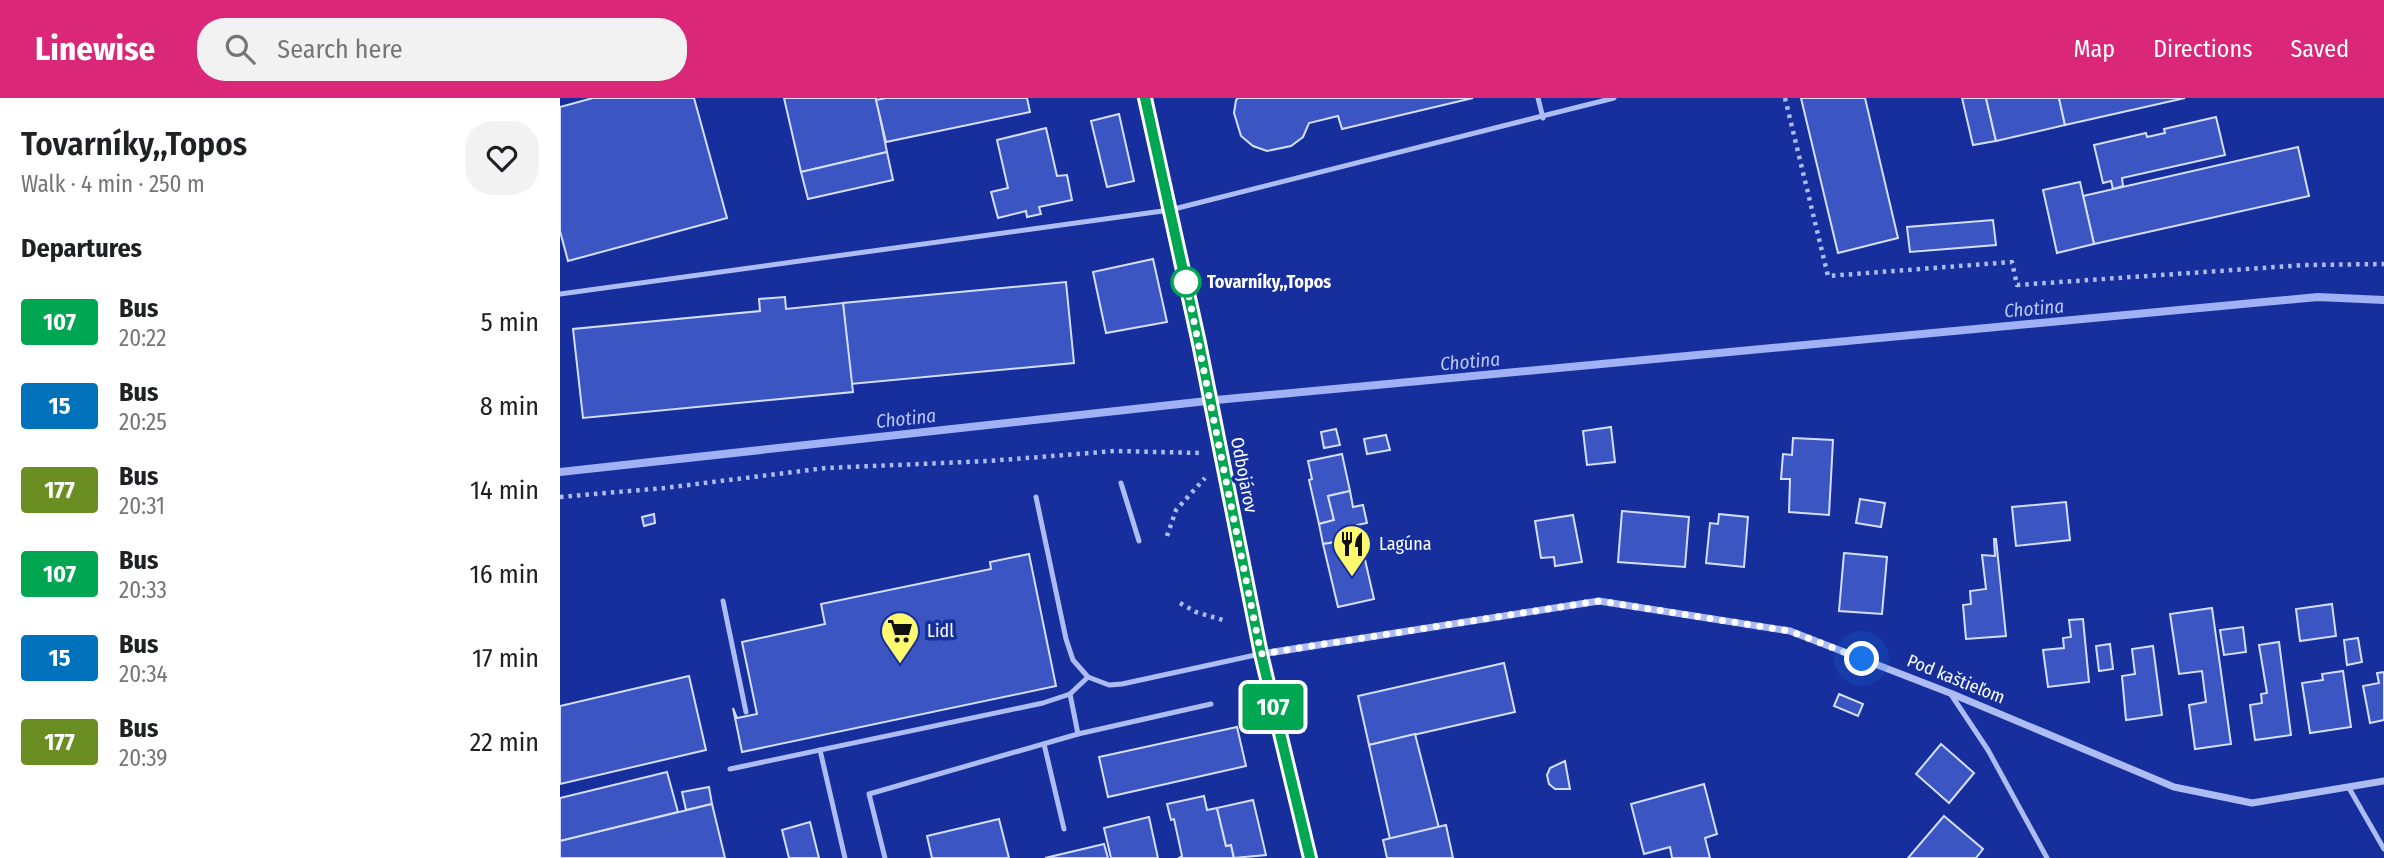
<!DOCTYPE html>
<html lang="en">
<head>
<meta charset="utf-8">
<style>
	body { margin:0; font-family:"Fira Sans Condensed",sans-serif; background:#f2f2f2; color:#202124; height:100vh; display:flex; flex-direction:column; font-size:26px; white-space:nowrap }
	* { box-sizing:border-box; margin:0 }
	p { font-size:23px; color:#757577 }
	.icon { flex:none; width:38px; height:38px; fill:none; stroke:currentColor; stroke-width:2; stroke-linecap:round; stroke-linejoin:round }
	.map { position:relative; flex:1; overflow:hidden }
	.panel { display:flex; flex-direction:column; background:#fff; width:560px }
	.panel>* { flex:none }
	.badge { padding:0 14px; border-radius:5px; font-size:24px; line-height:46px }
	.you { position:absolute; width:35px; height:35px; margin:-18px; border:5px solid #fff; border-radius:50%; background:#1a73e8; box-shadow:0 0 0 10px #1a73e833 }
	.map>.badge { position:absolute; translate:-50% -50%; box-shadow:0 0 0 4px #fff }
	h2 { padding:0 21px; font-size:26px; line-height:63px }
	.round { display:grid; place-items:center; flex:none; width:74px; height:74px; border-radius:28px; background:#f2f2f2 }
	.head { display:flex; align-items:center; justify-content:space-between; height:119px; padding:0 21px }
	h1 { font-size:33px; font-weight:600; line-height:52px }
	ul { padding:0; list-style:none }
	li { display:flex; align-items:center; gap:21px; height:84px; padding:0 21px }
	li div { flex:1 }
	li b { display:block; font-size:26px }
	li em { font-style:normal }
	li .badge { min-width:77px; font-weight:700; text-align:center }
	header { display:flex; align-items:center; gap:42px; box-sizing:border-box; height:98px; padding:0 35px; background:#db2777; color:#fff }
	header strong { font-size:33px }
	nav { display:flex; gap:38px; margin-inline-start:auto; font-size:24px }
	.search { width:490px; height:63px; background:#f2f2f2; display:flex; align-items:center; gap:18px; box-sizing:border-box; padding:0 24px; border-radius:28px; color:#757577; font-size:26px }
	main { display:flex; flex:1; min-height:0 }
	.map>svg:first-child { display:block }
</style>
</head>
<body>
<header>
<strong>Linewise</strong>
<div class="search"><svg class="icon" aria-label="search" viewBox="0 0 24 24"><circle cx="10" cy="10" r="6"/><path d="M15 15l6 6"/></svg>Search here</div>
<nav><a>Map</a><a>Directions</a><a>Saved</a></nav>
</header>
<main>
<section class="panel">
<div class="head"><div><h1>Tovarníky,,Topos</h1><p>Walk · 4 min · 250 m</p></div><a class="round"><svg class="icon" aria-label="heart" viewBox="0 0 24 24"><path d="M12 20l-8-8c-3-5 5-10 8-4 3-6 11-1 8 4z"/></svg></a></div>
<h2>Departures</h2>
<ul>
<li><span class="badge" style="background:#00a651;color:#fff">107</span><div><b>Bus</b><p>20:22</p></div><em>5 min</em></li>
<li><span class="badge" style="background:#0072bc;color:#fff">15</span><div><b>Bus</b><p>20:25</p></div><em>8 min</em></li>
<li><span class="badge" style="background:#6b8e23;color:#fff">177</span><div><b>Bus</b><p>20:31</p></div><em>14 min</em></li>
<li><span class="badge" style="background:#00a651;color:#fff">107</span><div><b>Bus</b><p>20:33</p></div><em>16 min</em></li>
<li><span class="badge" style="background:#0072bc;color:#fff">15</span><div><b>Bus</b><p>20:34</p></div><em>17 min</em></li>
<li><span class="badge" style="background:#6b8e23;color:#fff">177</span><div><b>Bus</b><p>20:39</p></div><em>22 min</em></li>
</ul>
</section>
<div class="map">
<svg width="1824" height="760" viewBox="0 0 1824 760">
	<rect width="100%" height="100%" fill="#162f9d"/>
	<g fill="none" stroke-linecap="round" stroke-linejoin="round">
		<path stroke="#a0b2f5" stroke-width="8" d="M0,374L656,302L1758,199L1824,202"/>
	</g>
	<g fill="#3b56c3" stroke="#d5defd" stroke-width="2">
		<path d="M33,0H134L167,120L8,163L0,133V9Z"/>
		<path d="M224,0H316L327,54L241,74Z"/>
		<path d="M326,0H467L470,14L326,44L316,2Z"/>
		<path d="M678,0H913L782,31L778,18L749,25L743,39L731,48L707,53L693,48L681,38L674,15L676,2Z"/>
		<path d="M1241,0H1305L1338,140L1278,155Z"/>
		<path d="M1402,0H1426L1436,43L1413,47Z"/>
		<path d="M1426,0H1499L1505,27L1436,43Z"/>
		<path d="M1499,0H1625L1505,27Z"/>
		<path d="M559,16L574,83L547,89L531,23Z"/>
		<path d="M1656,19L1665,57L1562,80L1563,88L1553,91L1551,83L1543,85L1534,47L1586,35L1587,39L1605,35L1604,31Z"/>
		<path d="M486,30L497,78L507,77L512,102L479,109L481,116L467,119L466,113L438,120L431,94L448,90L437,42Z"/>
		<path d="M1738,49L1749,98L1534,146L1523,98Z"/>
		<path d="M327,54L333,82L248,101L241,74Z"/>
		<path d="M1520,84L1534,146L1497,155L1483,92Z"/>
		<path d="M1433,122L1436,147L1350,154L1347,129Z"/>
		<path d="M593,161L607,224L546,235L533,174Z"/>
		<path d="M506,184L514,265L291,286L283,205Z"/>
		<path d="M225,199L226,211L283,205L293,294L23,320L13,231L200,213L199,201Z"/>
		<path d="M1051,329L1055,364L1027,367L1023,333Z"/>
		<path d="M776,331L780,347L764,350L761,334Z"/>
		<path d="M826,337L830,352L807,356L804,341Z"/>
		<path d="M1233,340L1273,342L1269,417L1229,414L1230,381H1221L1223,356L1232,357Z"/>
		<path d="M782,356L790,393L768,398L774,422L759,426L749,382L752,381L748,363Z"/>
		<path d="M790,393L793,409L803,407L807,425L797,427L800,440L763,446L759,426L774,422L768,398Z"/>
		<path d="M1300,401L1325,405L1321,429L1296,425Z"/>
		<path d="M1506,404L1510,442L1456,448L1452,409Z"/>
		<path d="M1062,413L1129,419L1125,469L1058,464Z"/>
		<path d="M94,416L95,425L84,428L82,419Z"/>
		<path d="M1159,416L1188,419L1184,469L1146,465L1150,425L1158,426Z"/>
		<path d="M1013,417L1022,464L995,468L994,459L981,460L975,423Z"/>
		<path d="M800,440L814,501L778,509L763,446Z"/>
		<path d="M1434,441H1436L1446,538L1406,541L1403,507L1411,506L1410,493L1426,491L1422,457L1435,458Z"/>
		<path d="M1284,455L1327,459L1322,516L1279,513Z"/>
		<path d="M469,456L496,588L182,654L173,610L177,620L197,616L182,544L265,526L261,506L431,471L430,464Z"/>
		<path d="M1772,506L1776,538L1740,543L1736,511Z"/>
		<path d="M1652,510L1671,646L1635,651L1629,607L1646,604L1642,573L1619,576L1610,516Z"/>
		<path d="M1523,521L1529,584L1488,589L1483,552L1504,550L1503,540L1511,539L1509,522Z"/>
		<path d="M1683,529L1686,554L1664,557L1660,532Z"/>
		<path d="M1798,540L1802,564L1787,567L1784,542Z"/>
		<path d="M1719,544L1731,637L1695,642L1690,607L1702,605L1701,596L1707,595L1699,547Z"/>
		<path d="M1550,546L1553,571L1539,573L1536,548Z"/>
		<path d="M1593,548L1602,617L1566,622L1562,578L1575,576L1572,551Z"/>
		<path d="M944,565L955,614L809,647L798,598Z"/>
		<path d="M1783,573L1791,629L1750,635L1742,585L1763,582L1762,576Z"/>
		<path d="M1824,574V622L1810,625L1803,588L1819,585L1817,575Z"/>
		<path d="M129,578L146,652L0,686V608Z"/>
		<path d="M1279,596L1303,606L1298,618L1274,608Z"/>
		<path d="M677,629L686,668L548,699L539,659Z"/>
		<path d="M855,636L879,730L830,741L809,647Z"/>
		<path d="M1381,646L1414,675L1389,705L1356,676Z"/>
		<path d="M1005,663L1010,691H995L989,686L987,677L990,670Z"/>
		<path d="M107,674L118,714L0,743V700Z"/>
		<path d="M1144,686L1157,736L1145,740L1150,760H1112L1110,749L1084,756L1071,706Z"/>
		<path d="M149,689L152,706L126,712L122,694Z"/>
		<path d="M644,698L647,712L657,710L666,748L671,747L674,760H619L622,758L614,721L611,722L607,706Z"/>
		<path d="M693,702L706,757L674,760L671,747L666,748L657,710Z"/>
		<path d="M152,706L165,760H0V743Z"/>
		<path d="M1384,718L1423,751L1416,760H1348Z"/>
		<path d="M589,719L598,760H551L544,730Z"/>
		<path d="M439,721L449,760H372L367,738Z"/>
		<path d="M250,724L259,760H229L222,732Z"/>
		<path d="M886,727L893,760H827L823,742Z"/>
		<path d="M544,746L548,760H485Z"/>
	</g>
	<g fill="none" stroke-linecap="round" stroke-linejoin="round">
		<g stroke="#adbcf3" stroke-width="4.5" stroke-dasharray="3.5 5" stroke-linecap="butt">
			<path d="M1225,0L1268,178L1452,164L1457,187L1745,167L1824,166"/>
			<path d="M0,399L104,390L266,370L429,363L555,353L641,355"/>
			<path d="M607,438L616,412L645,380"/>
			<path d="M620,505L636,514L666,523"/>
		</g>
		<g stroke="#adbcf3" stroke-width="5">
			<path d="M978,0L983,20"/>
			<path d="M0,196L610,112L1054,0"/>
			<path d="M561,385L579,443"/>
			<path d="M476,399L506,541L513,562L528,579"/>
			<path d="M163,503L186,614"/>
			<path d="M1390,595L1428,652L1487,760"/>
			<path d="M510,596L518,636"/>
			<path d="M484,646L504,731"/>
			<path d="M260,652L285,760"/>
			<path d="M170,671L483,605L510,596L528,579L549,587L562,586L700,556"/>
			<path d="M1789,690L1824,751"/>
			<path d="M325,760L309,696L518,636L651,606"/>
		</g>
		<path stroke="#adbcf3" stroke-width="7" d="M701,556L1039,503L1230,533L1390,595L1614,689L1692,705L1824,683"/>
		<path stroke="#dde3fd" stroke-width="14" d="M585,0L643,267L701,556L750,760"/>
	</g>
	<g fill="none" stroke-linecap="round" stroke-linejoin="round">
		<defs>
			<path id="line" d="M585,0L639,245L701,556L750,760"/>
		</defs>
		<use href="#line" stroke="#fff" stroke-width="16"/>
		<use href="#line" stroke="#00a651" stroke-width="10"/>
		<path stroke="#fff" stroke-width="7" stroke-dasharray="0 12.6" d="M626,184L625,179L701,556L1039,503L1230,533L1302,561"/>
	</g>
	<defs>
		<symbol id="restaurant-pin" viewBox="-11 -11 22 30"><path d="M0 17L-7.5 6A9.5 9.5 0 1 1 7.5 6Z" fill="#fff96f" stroke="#162f9d"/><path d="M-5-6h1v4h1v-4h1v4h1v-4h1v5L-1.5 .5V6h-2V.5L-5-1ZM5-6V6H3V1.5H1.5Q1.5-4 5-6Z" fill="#111"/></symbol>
		<symbol id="supermarket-pin" viewBox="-11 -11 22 30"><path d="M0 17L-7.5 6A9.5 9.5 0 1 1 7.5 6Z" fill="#fff96f" stroke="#162f9d"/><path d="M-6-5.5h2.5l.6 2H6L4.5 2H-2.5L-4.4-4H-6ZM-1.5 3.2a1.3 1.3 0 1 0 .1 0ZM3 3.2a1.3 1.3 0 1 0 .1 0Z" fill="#111"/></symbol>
	</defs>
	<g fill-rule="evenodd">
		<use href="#restaurant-pin" x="770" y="424" width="44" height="60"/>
		<use href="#supermarket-pin" x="318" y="511" width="44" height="60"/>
	</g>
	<circle fill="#fff" stroke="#00a651" stroke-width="3.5" cx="626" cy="184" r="14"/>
	<g text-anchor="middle" stroke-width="7" stroke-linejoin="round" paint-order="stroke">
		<g font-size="18" font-weight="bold" fill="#fff" stroke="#162f9d" text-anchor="start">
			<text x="647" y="190">Tovarníky,,Topos</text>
		</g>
		<g font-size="18" fill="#fff" stroke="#162f9d">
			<text transform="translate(684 377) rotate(79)" y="6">Odbojárov</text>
			<text transform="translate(1396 581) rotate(22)" y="6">Pod kaštieľom</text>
		</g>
		<g font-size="18" fill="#fff" stroke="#162f9d" text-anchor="start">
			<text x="819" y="452">Lagúna</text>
			<text x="367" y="539">Lidl</text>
		</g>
		<g font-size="19" font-style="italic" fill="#bac7f9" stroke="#162f9d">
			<text transform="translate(1474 210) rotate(-5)" y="7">Chotina</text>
			<text transform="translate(910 263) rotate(-5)" y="7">Chotina</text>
			<text transform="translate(346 320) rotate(-6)" y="7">Chotina</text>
		</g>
	</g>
</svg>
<div class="you" style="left:1302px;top:561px"></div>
<b class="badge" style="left:713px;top:609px;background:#00a651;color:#fff">107</b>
</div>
</main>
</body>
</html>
